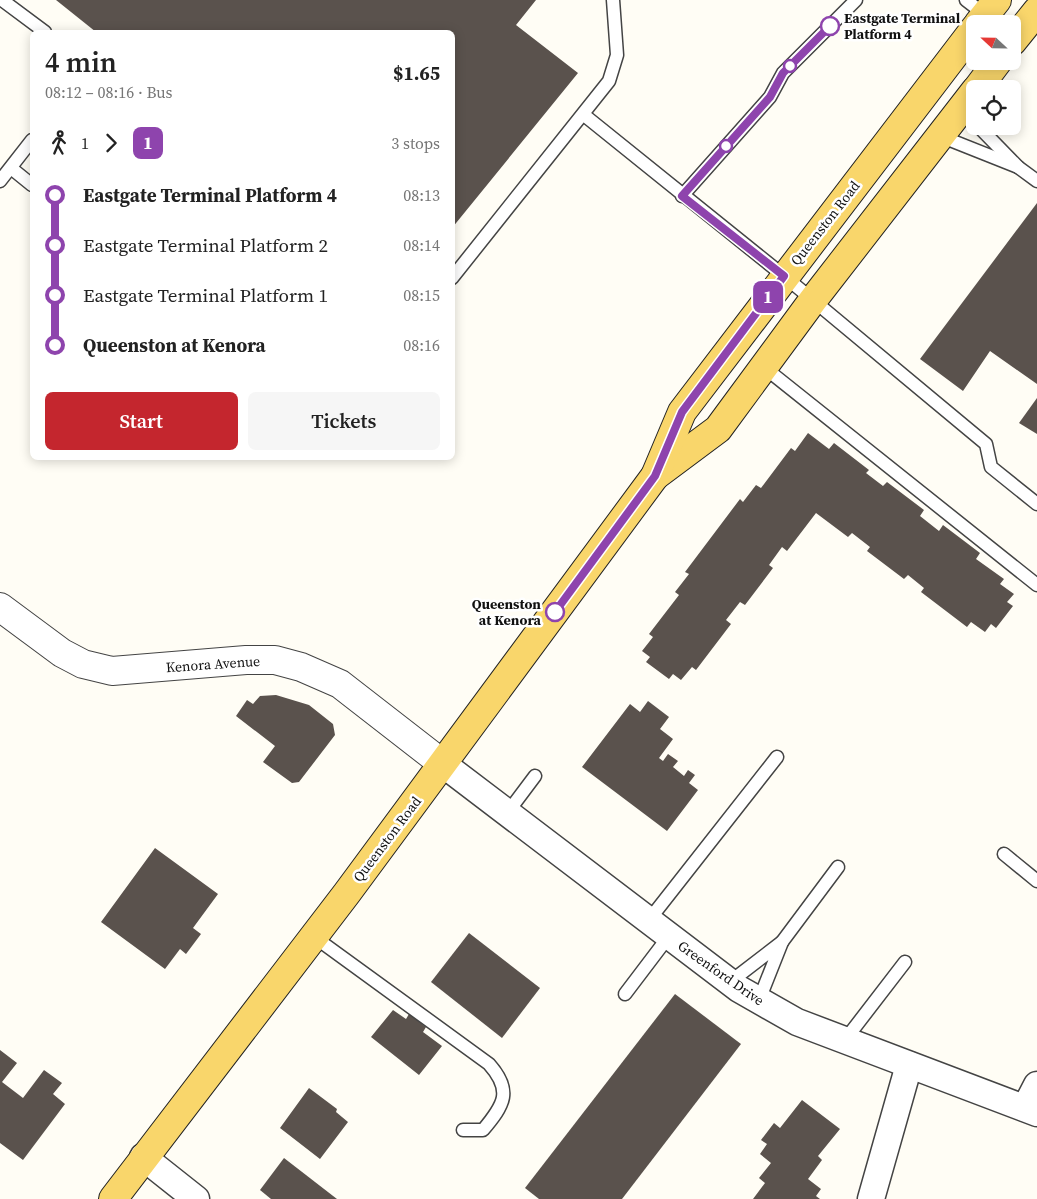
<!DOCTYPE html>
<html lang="en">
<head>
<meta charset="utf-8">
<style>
	body { margin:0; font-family:"Source Serif 4",serif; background:#f6f6f6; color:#222; height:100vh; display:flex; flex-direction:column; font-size:19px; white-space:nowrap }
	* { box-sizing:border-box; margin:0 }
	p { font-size:16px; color:#767676 }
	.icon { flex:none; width:28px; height:28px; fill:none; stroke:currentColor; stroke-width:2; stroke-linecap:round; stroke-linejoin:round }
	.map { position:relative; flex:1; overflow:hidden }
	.details { position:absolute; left:30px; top:30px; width:425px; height:430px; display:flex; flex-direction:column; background:#fff; border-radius:8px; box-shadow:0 2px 12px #0003 }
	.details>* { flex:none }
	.badge { padding:0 10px; border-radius:8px; font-size:18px; line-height:32px }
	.needle { width:32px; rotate:292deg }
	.fabs { position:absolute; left:966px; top:15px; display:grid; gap:10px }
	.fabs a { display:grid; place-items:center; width:55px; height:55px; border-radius:8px; background:#fff; box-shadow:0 2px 12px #0003; font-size:25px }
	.map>.badge { position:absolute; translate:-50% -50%; box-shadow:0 0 0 2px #fff }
	.legs { display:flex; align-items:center; gap:8px; height:55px; padding:0 15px; font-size:16px }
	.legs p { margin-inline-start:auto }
	.overview { display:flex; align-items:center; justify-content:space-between; height:85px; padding:0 15px }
	h1 { font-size:28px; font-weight:600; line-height:38px }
	.cta { display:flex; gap:10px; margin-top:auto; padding:10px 15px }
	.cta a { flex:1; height:58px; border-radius:8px; background:#c4262e; color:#fff; font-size:20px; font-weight:600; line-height:58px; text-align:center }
	.cta a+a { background:#f6f6f6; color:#222 }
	ul { padding:0 15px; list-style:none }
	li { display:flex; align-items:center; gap:18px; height:50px; font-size:19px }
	li i { display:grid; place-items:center; width:8px; height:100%; margin:0 6px; background:currentColor }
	li i::after { content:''; width:12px; height:12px; margin:-6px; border:4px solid; border-radius:50%; background:#fff }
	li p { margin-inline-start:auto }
	li:first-child i { background:linear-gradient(#0000 50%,currentColor 0) }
	li:last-child i { background:linear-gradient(currentColor 50%,#0000 0) }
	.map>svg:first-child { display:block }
</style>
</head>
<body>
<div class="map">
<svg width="1037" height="1199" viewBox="0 0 1037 1199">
	<rect width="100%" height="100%" fill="#fffdf5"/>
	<g fill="#5a524d">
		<path d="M56,0H536L516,25L578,73L452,228V32H96Z"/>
		<path d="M1037,203V384L990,351L963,391L920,359Z"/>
		<path d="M1037,398V434L1019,423Z"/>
		<path d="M808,433L829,449L834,443L869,470L866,473L883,486L887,482L924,510L920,516L939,531L943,525L980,553L976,559L1004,579L1000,584L1014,594L1007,602L1013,606L996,628L991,624L985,632L971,622L967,627L921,592L924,588L908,575L904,579L867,551L870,547L852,533L848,537L816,513L787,551L782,547L769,565L773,568L745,605L740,602L726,620L731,624L696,670L692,667L681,680L673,674L669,679L646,662L650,657L642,651L653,637L649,634L679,595L675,592L689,574L685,572L740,499L743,502L756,485L761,488L791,448L795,451Z"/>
		<path d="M276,695L309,705L333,724L335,735L299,782L292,783L263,762L275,746L236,716L247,700L253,704L260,696Z"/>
		<path d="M648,701L669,717L660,729L673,739L659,758L663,761L668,754L678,761L673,767L684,776L688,770L695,775L689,783L698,790L667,831L582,767L630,704L640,712Z"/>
		<path d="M155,848L218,894L193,928L201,934L186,954L180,949L165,969L101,922Z"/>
		<path d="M469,933L540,988L502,1038L431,982Z"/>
		<path d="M675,994L741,1044L622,1199H539L525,1188Z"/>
		<path d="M393,1010L406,1019L409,1014L426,1027L423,1032L442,1046L419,1075L371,1037Z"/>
		<path d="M0,1050L17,1063L2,1082L23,1098L44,1070L62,1083L53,1094L65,1104L23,1160L0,1143Z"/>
		<path d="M309,1088L337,1109L336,1112L348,1122L320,1159L280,1128Z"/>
		<path d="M802,1100L840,1129L818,1156L822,1160L808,1179L821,1189L816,1196L820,1199H753L765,1183L759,1178L771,1163L760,1154L767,1144L761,1140L774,1123L780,1128Z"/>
		<path d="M284,1158L337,1199H271L260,1190Z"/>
	</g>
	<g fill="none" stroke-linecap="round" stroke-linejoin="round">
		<defs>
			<g id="service">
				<path d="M2,0L45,32"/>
				<path d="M966,0L988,17"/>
				<path d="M584,115L784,276L986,444L991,467L1037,504"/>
				<path d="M978,126L1018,167L1037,181"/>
				<path d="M940,136L1018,167"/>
				<path d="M11,168L32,185"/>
				<path d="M0,181L32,140"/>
				<path d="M682,196L770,97L783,73L856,0"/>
				<path d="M452,278L609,81L617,55L613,0"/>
				<path d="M765,368L1037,585"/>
				<path d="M508,812L535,776"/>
				<path d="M1004,854L1037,881"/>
				<path d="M649,920L777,757"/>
				<path d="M313,936L489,1064C513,1091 504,1105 483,1130H463"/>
				<path d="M782,942L838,867"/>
				<path d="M730,982L782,942L759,1000"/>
				<path d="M625,994L669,936"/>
				<path d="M845,1040L905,962"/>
			</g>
			<g id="minor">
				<path d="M443,764L739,989L797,1022L1037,1113"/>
				<path d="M1025,1108L1037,1085"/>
				<path d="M143,1157L196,1199"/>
				<path d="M871,1199L909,1065"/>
			</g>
			<path id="tertiary" d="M0,607L62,653L83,664L112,671L246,660H275L301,667L340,684L443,764"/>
			<g id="primary">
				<path d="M978,24L997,0"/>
				<path d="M1012,42L1037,11"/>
				<path d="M977,89L998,61"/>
				<path d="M655,476L718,429L813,300L975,91"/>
				<path d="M113,1199L347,893L655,476L682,412L975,28"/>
			</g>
		</defs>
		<use href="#service" stroke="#444" stroke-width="15"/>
		<use href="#minor" stroke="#444" stroke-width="29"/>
		<use href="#tertiary" stroke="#444" stroke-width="30"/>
		<use href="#primary" stroke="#222" stroke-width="30"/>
		<use href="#service" stroke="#fff" stroke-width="12"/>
		<use href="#minor" stroke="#fff" stroke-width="26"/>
		<use href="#tertiary" stroke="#fff" stroke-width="28"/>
		<use href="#primary" stroke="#f9d66b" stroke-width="28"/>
	</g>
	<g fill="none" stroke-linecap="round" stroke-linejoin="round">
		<defs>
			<path id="line-1" d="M555,612L655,476L682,412L784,276L682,196L770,97L783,73L830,26"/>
		</defs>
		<use href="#line-1" stroke="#fff" stroke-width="11"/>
		<use href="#line-1" stroke="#8e44ad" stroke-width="8"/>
	</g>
	<g fill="#fff" stroke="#8e44ad" stroke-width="2.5">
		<circle cx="830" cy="26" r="9"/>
		<circle cx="790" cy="66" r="6"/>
		<circle cx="726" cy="146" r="6"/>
		<circle cx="555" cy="612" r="9"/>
	</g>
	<g text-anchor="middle" stroke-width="5" stroke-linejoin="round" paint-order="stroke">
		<g font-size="14" font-weight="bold" fill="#111" stroke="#fff" text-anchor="start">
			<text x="844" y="23">Eastgate Terminal<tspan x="844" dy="16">Platform 4</tspan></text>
			<text x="541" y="609" text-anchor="end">Queenston<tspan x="541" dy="16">at Kenora</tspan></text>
		</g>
		<g font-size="14" fill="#111" stroke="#fff">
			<text transform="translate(825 223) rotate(-52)" y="5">Queenston Road</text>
			<text transform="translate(213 664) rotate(-4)" y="5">Kenora Avenue</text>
			<text transform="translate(387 839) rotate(-53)" y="5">Queenston Road</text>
			<text transform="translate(721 973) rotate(35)" y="5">Greenford Drive</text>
		</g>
	</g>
</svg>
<div class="fabs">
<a><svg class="needle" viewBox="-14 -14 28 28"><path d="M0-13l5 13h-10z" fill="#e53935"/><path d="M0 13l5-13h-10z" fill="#767676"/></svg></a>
<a><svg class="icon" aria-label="locate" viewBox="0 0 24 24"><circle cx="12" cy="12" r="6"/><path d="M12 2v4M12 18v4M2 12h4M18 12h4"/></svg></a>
</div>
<b class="badge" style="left:768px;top:297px;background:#8e44ad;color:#fff">1</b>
<section class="details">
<div class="overview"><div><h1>4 min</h1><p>08:12 – 08:16 · Bus</p></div><b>$1.65</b></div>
<div class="legs"><svg class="icon" aria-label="walk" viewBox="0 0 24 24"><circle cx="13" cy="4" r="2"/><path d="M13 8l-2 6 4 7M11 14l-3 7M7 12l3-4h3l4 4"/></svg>1<svg class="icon" aria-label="forward" viewBox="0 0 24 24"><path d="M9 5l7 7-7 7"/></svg><b class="badge" style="background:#8e44ad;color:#fff">1</b><p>3 stops</p></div>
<ul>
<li><i style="color:#8e44ad"></i><b>Eastgate Terminal Platform 4</b><p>08:13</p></li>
<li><i style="color:#8e44ad"></i><span>Eastgate Terminal Platform 2</span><p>08:14</p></li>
<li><i style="color:#8e44ad"></i><span>Eastgate Terminal Platform 1</span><p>08:15</p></li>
<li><i style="color:#8e44ad"></i><b>Queenston at Kenora</b><p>08:16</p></li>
</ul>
<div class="cta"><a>Start</a><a>Tickets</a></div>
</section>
</div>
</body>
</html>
